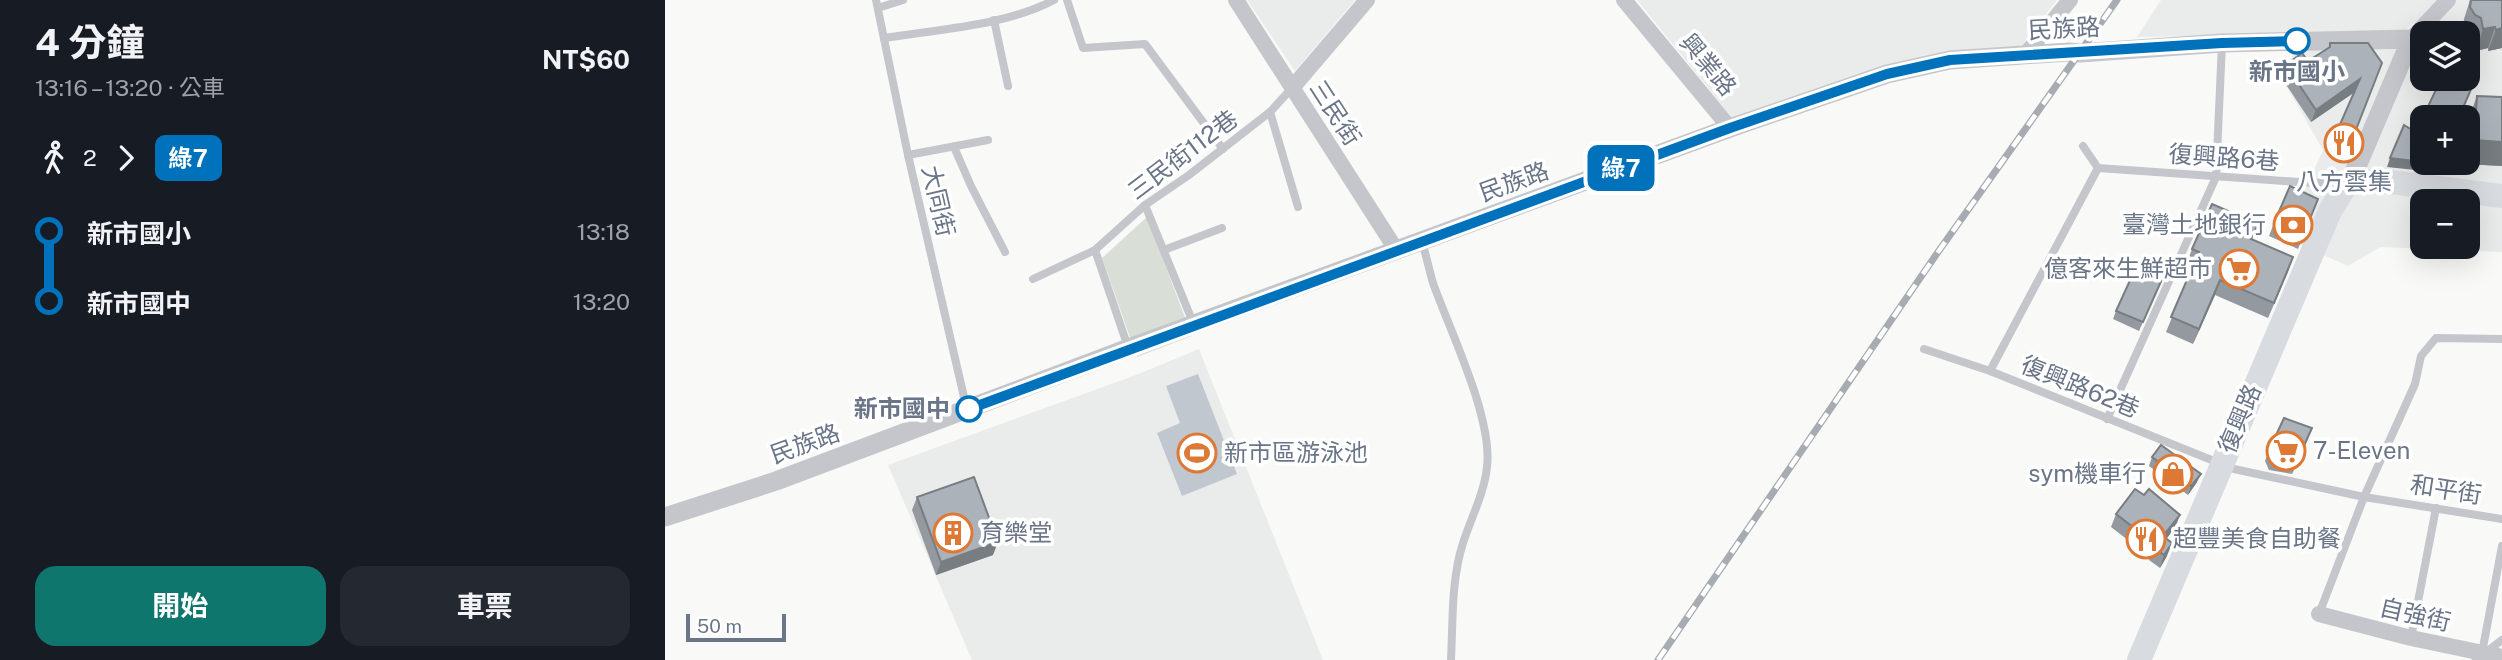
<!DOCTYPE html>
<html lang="zh-TW">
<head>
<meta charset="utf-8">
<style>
	body { margin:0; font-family:"Public Sans","Noto Sans TC",sans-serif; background:#242831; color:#f1f3f6; height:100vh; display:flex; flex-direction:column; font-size:26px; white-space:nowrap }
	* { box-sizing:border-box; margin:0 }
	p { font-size:23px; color:#9ea1a6 }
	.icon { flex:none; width:38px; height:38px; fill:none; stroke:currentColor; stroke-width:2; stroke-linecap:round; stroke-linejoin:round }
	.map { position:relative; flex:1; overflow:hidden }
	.drawer { display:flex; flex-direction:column; background:#171b24; width:665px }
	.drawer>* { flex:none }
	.badge { padding:0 14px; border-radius:10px; font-size:24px; line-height:46px }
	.tools { position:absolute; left:1745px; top:21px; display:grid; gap:14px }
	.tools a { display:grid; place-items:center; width:70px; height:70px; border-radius:14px; background:#171b24; box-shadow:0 7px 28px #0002; font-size:35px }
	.scale { position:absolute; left:21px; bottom:18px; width:100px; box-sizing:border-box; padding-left:7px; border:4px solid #6a7588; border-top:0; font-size:19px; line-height:24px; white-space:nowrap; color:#6a7588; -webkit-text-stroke:5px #fff; paint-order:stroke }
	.map>.badge { position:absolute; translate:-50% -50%; box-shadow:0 0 0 4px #fff }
	.legs { display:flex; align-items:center; gap:10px; height:77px; padding:0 35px; font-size:23px }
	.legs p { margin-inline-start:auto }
	.headline { display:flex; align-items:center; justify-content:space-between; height:119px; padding:0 35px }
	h1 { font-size:38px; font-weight:700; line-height:52px }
	.action { display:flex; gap:14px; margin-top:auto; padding:14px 35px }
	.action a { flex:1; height:80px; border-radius:21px; background:#0f766e; color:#fff; font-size:28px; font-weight:700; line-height:80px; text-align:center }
	.action a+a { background:#242831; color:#f1f3f6 }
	ul { padding:0 35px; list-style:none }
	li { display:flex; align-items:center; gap:24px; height:70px; font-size:26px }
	li i { display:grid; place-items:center; width:10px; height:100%; margin:0 9px; background:currentColor }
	li i::after { content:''; width:18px; height:18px; margin:-9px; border:5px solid; border-radius:50%; background:#171b24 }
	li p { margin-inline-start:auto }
	li:first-child i { background:linear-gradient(#0000 50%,currentColor 0) }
	li:last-child i { background:linear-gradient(currentColor 50%,#0000 0) }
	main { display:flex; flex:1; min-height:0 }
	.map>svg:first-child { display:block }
</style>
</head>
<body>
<main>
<section class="drawer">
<div class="headline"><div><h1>4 分鐘</h1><p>13:16 – 13:20 · 公車</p></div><b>NT$60</b></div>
<div class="legs"><svg class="icon" aria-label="walk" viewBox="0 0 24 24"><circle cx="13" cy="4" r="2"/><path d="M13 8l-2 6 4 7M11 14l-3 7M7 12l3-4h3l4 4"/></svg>2<svg class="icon" aria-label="forward" viewBox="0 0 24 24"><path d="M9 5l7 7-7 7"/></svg><b class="badge" style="background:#0072bc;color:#fff">綠7</b></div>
<ul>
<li><i style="color:#0072bc"></i><b>新市國小</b><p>13:18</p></li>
<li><i style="color:#0072bc"></i><b>新市國中</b><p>13:20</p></li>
</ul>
<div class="action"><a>開始</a><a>車票</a></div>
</section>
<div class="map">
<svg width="1837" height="660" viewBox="0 0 1837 660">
	<rect width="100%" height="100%" fill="#f9faf8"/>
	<g fill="#eaebeb" fill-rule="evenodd">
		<path d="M582,0H690L630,71Z"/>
		<path d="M972,0H1392L1355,48L1069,120Z"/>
		<path d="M1496,0H1777L1738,32L1472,37Z"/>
		<path d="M1779,0H1837V252L1716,247L1683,266L1618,237L1658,150L1620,84L1632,38H1736ZM1757,33H1802V79H1757ZM1757,117H1802V163H1757ZM1757,201H1802V247H1757Z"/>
		<path d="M534,349L658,660H307L223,465L471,375Z"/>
	</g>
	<path fill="#d9dfd7" d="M482,217L527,336L472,357L437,258Z"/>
	<path fill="#c0c7ce" d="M533,374L572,474L517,496L492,433L515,423L501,386Z"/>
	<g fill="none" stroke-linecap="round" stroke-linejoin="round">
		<g stroke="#c4c6cb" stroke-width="8">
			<path d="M211,0L243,155L302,410"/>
			<path d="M402,0L418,48L480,44L558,149"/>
			<path d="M213,8L238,0"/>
			<path d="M329,20L343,86"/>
			<path d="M219,38C274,29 340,26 389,0"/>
			<path d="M605,112L633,207"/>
			<path d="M1418,146L1433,168"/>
			<path d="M289,147L306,186L340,252"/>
			<path d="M243,155L323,140"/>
			<path d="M1433,168L1648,183L1678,182"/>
			<path d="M480,205L529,325"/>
			<path d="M757,242C761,255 764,269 768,283C785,331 828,418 822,467C819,494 806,518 798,543C786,580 788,622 786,660"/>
			<path d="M430,250L463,347"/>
			<path d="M499,250L557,228"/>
			<path d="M368,279L430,250L480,205L524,175L605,112L627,88"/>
			<path d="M1259,349L1325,371L1569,469L1699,497L1837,519"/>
			<path d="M1325,371L1433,168"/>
			<path d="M1442,419L1551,177L1557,43"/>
			<path d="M1654,614L1699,497L1750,384L1756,356L1771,338L1837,339"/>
			<path d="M1746,638L1771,508"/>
			<path d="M1817,653L1837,546"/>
			<path d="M1811,660L1837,640"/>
		</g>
		<g stroke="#c4c6cb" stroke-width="16">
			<path d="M571,0L732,251"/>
			<path d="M959,0L1065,128"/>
			<path d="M1746,39L1783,0"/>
			<path d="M1360,55L1405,0"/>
			<path d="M627,88L702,0"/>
			<path d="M1654,614L1746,638L1837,657"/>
		</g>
		<path stroke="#c4c6cb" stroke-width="19" d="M0,517L111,481L464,348L1065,128L1222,74L1285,60L1404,52L1415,53L1557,43L1746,39L1693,164L1683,182"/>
		<g stroke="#d8dbe0" stroke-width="24">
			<path d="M1683,182L1717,181L1837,196"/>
			<path d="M1474,660L1665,211L1683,182"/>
		</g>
		<defs>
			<path id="rail" d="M993,660L1273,252L1452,0"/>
		</defs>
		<use href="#rail" stroke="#a7abb2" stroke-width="7"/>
		<use href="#rail" stroke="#fff" stroke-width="4.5" stroke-dasharray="13" stroke-linecap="butt"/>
	</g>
	<g fill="#9499a0">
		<path d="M1805,0H1837V48L1823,51V48L1811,51L1808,40L1802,37V33H1800L1798,29L1799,19Z"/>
		<path d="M1665,43L1717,63L1678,162L1668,158L1674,144L1669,142L1689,92L1646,122L1616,77L1621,65L1643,61L1663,48Z"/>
		<path d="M1806,74L1810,80L1795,117H1759L1776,79Z"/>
		<path d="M1812,96L1837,97V166L1800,164V163H1802L1803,120Z"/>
		<path d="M1648,212L1633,249L1604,236L1609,223Z"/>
		<path d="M1587,239L1628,257L1603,318L1550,295L1528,344L1501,332L1528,266L1522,263L1527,249Z"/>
		<path d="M1498,277L1474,331L1448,319L1451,311Z"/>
		<path d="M1647,428L1627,474L1604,470L1600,461L1605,448Z"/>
		<path d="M1487,457L1532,482L1523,495L1484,466Z"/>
		<path d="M252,497L328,555L271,575L247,510Z"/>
		<path d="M1451,514L1510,528L1501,539L1502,556L1495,568L1484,560L1485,557L1446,527Z"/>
	</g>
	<g fill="#787d82">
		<path d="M1830,27L1823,48L1811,51L1818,29Z"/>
		<path d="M1837,28V48L1823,51L1831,30Z"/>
		<path d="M1695,79L1690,92L1646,122L1651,110Z"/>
		<path d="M1809,140L1837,142V166L1800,164V163H1802V157Z"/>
		<path d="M1725,158L1757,162V163H1764L1760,171L1722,167Z"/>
		<path d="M1628,257L1623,272L1603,318L1609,303Z"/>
		<path d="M1555,280L1550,295L1528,344L1534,329Z"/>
		<path d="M1647,428L1642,441L1627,474L1632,461Z"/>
		<path d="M1536,474L1532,482L1523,495L1526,486Z"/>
		<path d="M1515,515L1510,528L1493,549L1498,536Z"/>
		<path d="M333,542L328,555L271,575L276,562Z"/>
		<path d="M1507,543L1502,556L1495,568L1499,555Z"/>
	</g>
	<g fill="#acb2ba" stroke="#787d82" stroke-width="2">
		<path d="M1806,0H1837V28L1831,30L1830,27L1818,29L1816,18L1810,15L1805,7Z"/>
		<path d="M1665,43H1703L1717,63L1683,150L1673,145L1679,131L1673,129L1695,79L1651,110L1621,65L1637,53L1643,61L1665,47Z"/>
		<path d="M1802,58L1809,65L1806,74L1810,76V80L1794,117H1770L1760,113L1776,79H1802Z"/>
		<path d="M1812,96L1837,97V142L1809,140Z"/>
		<path d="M1739,125L1757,136V162L1725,158Z"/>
		<path d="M1625,186L1653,199L1638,236L1609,223Z"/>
		<path d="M1547,204L1593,224L1586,239L1628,257L1609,303L1555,280L1534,329L1506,317L1534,252L1527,249Z"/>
		<path d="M1472,265L1498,277L1478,322L1451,311Z"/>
		<path d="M1619,418L1647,428L1632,461L1609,457L1605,448Z"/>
		<path d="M1496,445L1536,474L1526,486L1487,457Z"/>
		<path d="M309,477L333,542L276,562L252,497Z"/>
		<path d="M1470,489L1479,495L1484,489L1515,515L1498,536L1507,543L1499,555L1488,547L1490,544L1451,514Z"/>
	</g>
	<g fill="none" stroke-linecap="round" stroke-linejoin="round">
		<defs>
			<path id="line-1" d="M304,409L1065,128L1222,74L1285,60L1557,43L1632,41"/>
		</defs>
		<use href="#line-1" stroke="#fff" stroke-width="16"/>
		<use href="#line-1" stroke="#0072bc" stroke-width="10"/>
	</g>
	<defs>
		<symbol id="restaurant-ring" viewBox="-11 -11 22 22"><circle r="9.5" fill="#fff" stroke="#dd7935" stroke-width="1.5"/><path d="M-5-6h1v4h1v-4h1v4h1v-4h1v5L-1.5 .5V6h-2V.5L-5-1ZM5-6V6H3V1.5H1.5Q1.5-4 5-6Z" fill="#dd7935"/></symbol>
		<symbol id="bank-ring" viewBox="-11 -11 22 22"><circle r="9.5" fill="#fff" stroke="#dd7935" stroke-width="1.5"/><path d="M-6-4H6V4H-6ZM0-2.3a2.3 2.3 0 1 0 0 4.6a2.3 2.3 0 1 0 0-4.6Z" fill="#dd7935"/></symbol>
		<symbol id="supermarket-ring" viewBox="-11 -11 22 22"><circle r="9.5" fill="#fff" stroke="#dd7935" stroke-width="1.5"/><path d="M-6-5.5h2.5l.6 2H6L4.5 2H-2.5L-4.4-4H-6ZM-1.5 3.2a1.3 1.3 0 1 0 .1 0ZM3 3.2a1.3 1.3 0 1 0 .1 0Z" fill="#dd7935"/></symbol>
		<symbol id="stadium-ring" viewBox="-11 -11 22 22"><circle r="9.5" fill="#fff" stroke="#dd7935" stroke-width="1.5"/><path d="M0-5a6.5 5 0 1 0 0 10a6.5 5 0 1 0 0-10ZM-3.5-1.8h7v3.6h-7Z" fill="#dd7935"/></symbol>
		<symbol id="shop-ring" viewBox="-11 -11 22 22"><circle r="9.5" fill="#fff" stroke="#dd7935" stroke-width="1.5"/><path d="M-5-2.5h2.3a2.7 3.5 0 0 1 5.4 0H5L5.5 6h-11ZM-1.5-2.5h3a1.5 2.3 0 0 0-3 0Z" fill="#dd7935"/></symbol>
		<symbol id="building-ring" viewBox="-11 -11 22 22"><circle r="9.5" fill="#fff" stroke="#dd7935" stroke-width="1.5"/><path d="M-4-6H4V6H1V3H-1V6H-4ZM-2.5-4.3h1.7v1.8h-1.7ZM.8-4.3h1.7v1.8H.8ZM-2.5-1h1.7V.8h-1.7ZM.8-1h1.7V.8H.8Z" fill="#dd7935"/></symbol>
	</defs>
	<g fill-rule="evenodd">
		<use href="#restaurant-ring" x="1657" y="121" width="44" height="44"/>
		<use href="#bank-ring" x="1606" y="203" width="44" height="44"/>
		<use href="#supermarket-ring" x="1552" y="247" width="44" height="44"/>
		<use href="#supermarket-ring" x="1599" y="429" width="44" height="44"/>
		<use href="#stadium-ring" x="510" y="431" width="44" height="44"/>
		<use href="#shop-ring" x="1486" y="452" width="44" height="44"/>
		<use href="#building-ring" x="266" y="511" width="44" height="44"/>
		<use href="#restaurant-ring" x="1459" y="517" width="44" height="44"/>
	</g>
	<g fill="#fff" stroke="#0072bc" stroke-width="3.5">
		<circle cx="1632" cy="41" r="12"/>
		<circle cx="304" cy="409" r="12"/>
	</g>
	<g text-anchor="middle" stroke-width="7" stroke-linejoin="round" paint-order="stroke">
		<g font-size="24" fill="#6a7588" stroke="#fff">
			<text transform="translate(1399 29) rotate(-3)" y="8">民族路</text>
			<text transform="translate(1043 65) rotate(50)" y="8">興業路</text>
			<text transform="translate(670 113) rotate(57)" y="8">三民街</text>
			<text transform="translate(518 155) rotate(-37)" y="8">三民街112巷</text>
			<text transform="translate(1559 158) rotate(4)" y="8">復興路6巷</text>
			<text transform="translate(849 182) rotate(-20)" y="8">民族路</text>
			<text transform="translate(273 201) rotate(77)" y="8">大同街</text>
			<text transform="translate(1415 387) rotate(22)" y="8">復興路62巷</text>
			<text transform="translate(1575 419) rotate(-67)" y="8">復興路</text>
			<text transform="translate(140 444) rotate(-20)" y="8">民族路</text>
			<text transform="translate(1781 490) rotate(9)" y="8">和平街</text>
			<text transform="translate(1750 615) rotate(13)" y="8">自強街</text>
		</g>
		<g font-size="24" font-weight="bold" fill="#6a7588" stroke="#fff">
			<text x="1632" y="80">新市國小</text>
			<text x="285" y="417" text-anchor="end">新市國中</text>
		</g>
		<g font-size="24" fill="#6a7588" stroke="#fff" text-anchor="start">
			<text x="1679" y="190" text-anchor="middle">八方雲集</text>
			<text x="1601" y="233" text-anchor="end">臺灣土地銀行</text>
			<text x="1547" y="277" text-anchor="end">億客來生鮮超市</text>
			<text x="1648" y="459">7-Eleven</text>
			<text x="559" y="461">新市區游泳池</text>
			<text x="1481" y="482" text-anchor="end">sym機車行</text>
			<text x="315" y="541">育樂堂</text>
			<text x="1508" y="547">超豐美食自助餐</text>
		</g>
	</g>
</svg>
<div class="tools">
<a><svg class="icon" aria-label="layers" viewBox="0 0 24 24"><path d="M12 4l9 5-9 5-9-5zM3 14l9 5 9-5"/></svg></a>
<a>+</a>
<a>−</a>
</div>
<div class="scale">50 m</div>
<b class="badge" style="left:956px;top:168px;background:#0072bc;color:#fff">綠7</b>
</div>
</main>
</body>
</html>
